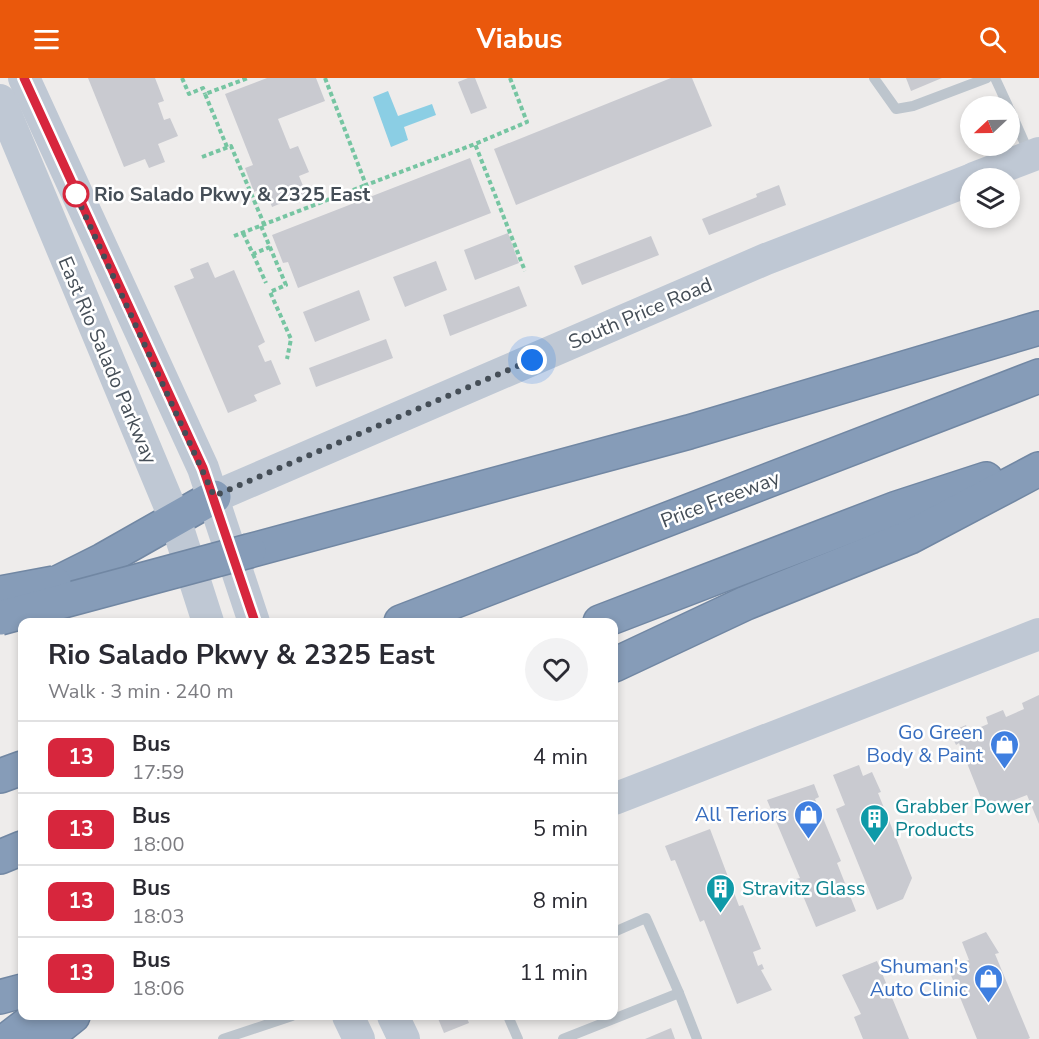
<!DOCTYPE html>
<html lang="en">
<head>
<meta charset="utf-8">
<style>
	body { margin:0; font-family:"Nunito Sans",sans-serif; background:#f2f2f3; color:#2b2b33; height:100vh; display:flex; flex-direction:column; font-size:22px; white-space:nowrap }
	* { box-sizing:border-box; margin:0 }
	p { font-size:20px; color:#7c7c81 }
	.icon { flex:none; width:33px; height:33px; fill:none; stroke:currentColor; stroke-width:2; stroke-linecap:round; stroke-linejoin:round }
	.map { position:relative; flex:1; overflow:hidden }
	.details { position:absolute; left:18px; top:540px; width:600px; height:402px; display:flex; flex-direction:column; background:#fff; border-radius:12px; box-shadow:0 3px 9px #0003 }
	.details>* { flex:none }
	.badge { padding:0 12px; border-radius:9px; font-size:21px; line-height:39px }
	.needle { width:39px; rotate:248deg }
	.controls { position:absolute; left:960px; top:18px; display:grid; gap:12px }
	.controls a { display:grid; place-items:center; width:60px; height:60px; border-radius:50%; background:#fff; box-shadow:0 3px 9px #0003; font-size:30px }
	.you { position:absolute; width:30px; height:30px; margin:-15px; border:4px solid #fff; border-radius:50%; background:#1a73e8; box-shadow:0 0 0 9px #1a73e833 }
	.map>.badge { position:absolute; translate:-50% -50%; box-shadow:0 0 0 3px #fff }
	.round { display:grid; place-items:center; flex:none; width:63px; height:63px; border-radius:32px; background:#f2f2f3 }
	.headline { display:flex; align-items:center; justify-content:space-between; height:102px; padding:0 30px }
	h1 { font-size:28px; font-weight:700; line-height:45px }
	ul { padding:0; list-style:none }
	li { display:flex; align-items:center; gap:18px; height:72px; padding:0 30px; border-top:2px solid #e1e1e2 }
	li div { flex:1 }
	li b { display:block; font-size:22px }
	li em { font-style:normal }
	li .badge { min-width:66px; font-weight:700; text-align:center }
	header { display:flex; justify-content:space-between; align-items:center; height:78px; padding:0 30px; background:#ea580c; color:#fff; font-size:27px; font-weight:700 }
	.map>svg:first-child { display:block }
</style>
</head>
<body>
<header><svg class="icon" aria-label="menu" viewBox="0 0 24 24"><path d="M4 6h16M4 12h16M4 18h16"/></svg>Viabus<svg class="icon" aria-label="search" viewBox="0 0 24 24"><circle cx="10" cy="10" r="6"/><path d="M15 15l6 6"/></svg></header>
<div class="map">
<svg width="1039" height="961" viewBox="0 0 1039 961">
	<rect width="100%" height="100%" fill="#eeeceb"/>
	<path fill="#8bcee4" d="M388,13L398,38L432,26L436,37L404,49L408,62L391,69L373,19Z"/>
	<g fill="#c9cad0">
		<path d="M88,0H155L164,23L158,25L164,42L170,40L178,58L158,66L165,84L149,90L145,81L124,89Z"/>
		<path d="M267,0H316L325,23L278,41L290,71L298,68L309,94L299,98L306,115L272,129L265,109L254,114L245,90L253,87L225,16Z"/>
		<path d="M468,0H475L487,30L471,36L458,4Z"/>
		<path d="M671,0H692L712,48L516,127L494,71Z"/>
		<path d="M906,0H942L911,13Z"/>
		<path d="M470,80L491,135L298,210L288,184L283,185L272,157Z"/>
		<path d="M779,107L786,127L709,157L702,141L757,119L756,116Z"/>
		<path d="M508,155L519,185L475,202L464,172Z"/>
		<path d="M651,158L659,177L582,207L574,188Z"/>
		<path d="M436,183L447,212L405,229L393,199Z"/>
		<path d="M208,184L215,200L234,192L265,264L258,268L265,284L271,282L281,306L254,317L257,323L228,335L174,208L194,200L190,191Z"/>
		<path d="M519,208L527,228L450,258L443,237Z"/>
		<path d="M359,212L370,242L315,264L303,234Z"/>
		<path d="M386,261L393,280L316,309L309,290Z"/>
		<path d="M1039,617V746L1027,717L986,733L959,665L956,667L950,654L966,647L969,654L988,646L986,639L1003,632L1006,639L1024,631L1022,625Z"/>
		<path d="M859,687L863,698L872,694L881,714L878,715L912,800L903,821L877,832L836,731L845,727L833,697Z"/>
		<path d="M814,706L819,719L815,721L841,783L837,785L856,833L816,849L796,801L800,800L767,722Z"/>
		<path d="M710,751L739,828L743,827L761,871L753,874L758,888L762,886L764,891L761,892L772,912L737,926L704,842L700,844L675,782L671,783L665,768Z"/>
		<path d="M986,854L999,875L995,876L1030,960L1028,961H977L948,890L969,882L962,864Z"/>
		<path d="M877,883L909,961H863L854,939L861,936L842,897Z"/>
		<path d="M437,938H466L469,945L444,955Z"/>
		<path d="M671,950L675,961H645Z"/>
	</g>
	<g fill="none" stroke-linecap="round" stroke-linejoin="round">
		<defs>
			<g id="highway">
				<path d="M249,473L689,354L1039,250"/>
				<path d="M29,519L103,482L214,419"/>
				<path d="M401,544L1039,298"/>
				<path d="M600,544L897,430L986,401"/>
				<path d="M614,587L746,525L910,459L1039,391"/>
				<path d="M0,698L22,690"/>
				<path d="M0,779L22,770"/>
				<path d="M0,919L22,913"/>
				<path d="M8,961L38,938"/>
				<path d="M44,961L73,938"/>
			</g>
		</defs>
		<use href="#highway" stroke="#7187a3" stroke-width="36"/>
		<g stroke="#76c5a2" stroke-width="4" stroke-dasharray="4.5 3" stroke-linecap="butt">
			<path d="M182,0L189,16L203,10L205,16"/>
			<path d="M325,0L366,107L475,66"/>
			<path d="M510,0L527,44L475,66L525,193"/>
			<path d="M227,69L205,16L248,0"/>
			<path d="M202,79L231,68L264,146"/>
			<path d="M261,148L286,207L270,214L291,261L287,281"/>
			<path d="M243,155L253,176L270,169"/>
			<path d="M234,158L366,107"/>
			<path d="M253,176L266,205"/>
		</g>
		<g stroke="#bdc5cd" stroke-width="10">
			<path d="M874,0L896,31L913,28L987,0"/>
			<path d="M995,0L1008,28"/>
			<path d="M1010,32L1029,75"/>
			<path d="M614,854L646,840L679,915"/>
			<path d="M508,938L518,961"/>
			<path d="M223,961L292,938"/>
			<path d="M563,961L679,915L697,961"/>
		</g>
		<g stroke="#bfc8d4" stroke-width="32">
			<path d="M24,0L203,390L254,544"/>
			<path d="M0,22L175,441L208,544"/>
			<path d="M974,100L1039,75"/>
			<path d="M214,419L766,181L970,102"/>
			<path d="M614,721L1039,556"/>
			<path d="M348,938L359,961"/>
			<path d="M393,938L404,961"/>
		</g>
		<use href="#highway" stroke="#869cb8" stroke-width="33"/>
		<defs>
			<g id="highway-bridge">
				<path d="M0,515L54,505"/>
				<path d="M0,540L249,473"/>
			</g>
		</defs>
		<use href="#highway-bridge" stroke="#7187a3" stroke-width="36" stroke-linecap="butt"/>
		<use href="#highway-bridge" stroke="#869cb8" stroke-width="33"/>
	</g>
	<g fill="none" stroke-linecap="round" stroke-linejoin="round">
		<defs>
			<path id="line" d="M24,0L203,390L255,544"/>
		</defs>
		<use href="#line" stroke="#fff" stroke-width="14"/>
		<use href="#line" stroke="#d7263d" stroke-width="9"/>
		<path stroke="#454e57" stroke-width="6" stroke-dasharray="0 10.8" d="M76,116L74,113L214,418L532,282"/>
	</g>
	<defs>
		<symbol id="shop-pin" viewBox="-11 -11 22 30"><path d="M0 17L-7.5 6A9.5 9.5 0 1 1 7.5 6Z" fill="#3f7fe0" stroke="#fff"/><path d="M-5-2.5h2.3a2.7 3.5 0 0 1 5.4 0H5L5.5 6h-11ZM-1.5-2.5h3a1.5 2.3 0 0 0-3 0Z" fill="#fff"/></symbol>
		<symbol id="building-pin" viewBox="-11 -11 22 30"><path d="M0 17L-7.5 6A9.5 9.5 0 1 1 7.5 6Z" fill="#0f9aa8" stroke="#fff"/><path d="M-4-6H4V6H1V3H-1V6H-4ZM-2.5-4.3h1.7v1.8h-1.7ZM.8-4.3h1.7v1.8H.8ZM-2.5-1h1.7V.8h-1.7ZM.8-1h1.7V.8H.8Z" fill="#fff"/></symbol>
	</defs>
	<g fill-rule="evenodd">
		<use href="#shop-pin" x="988" y="650" width="33" height="45"/>
		<use href="#shop-pin" x="792" y="720" width="33" height="45"/>
		<use href="#building-pin" x="858" y="724" width="33" height="45"/>
		<use href="#building-pin" x="704" y="794" width="33" height="45"/>
		<use href="#shop-pin" x="972" y="884" width="33" height="45"/>
	</g>
	<circle fill="#fff" stroke="#d7263d" stroke-width="3" cx="76" cy="116" r="12"/>
	<g text-anchor="middle" stroke-width="5" stroke-linejoin="round" paint-order="stroke">
		<g font-size="20" font-weight="bold" fill="#454e57" stroke="#fff" text-anchor="start">
			<text x="94" y="123">Rio Salado Pkwy &amp; 2325 East</text>
		</g>
		<g font-size="20" fill="#454e57" stroke="#fff">
			<text transform="translate(640 235) rotate(-23)" y="7">South Price Road</text>
			<text transform="translate(108 282) rotate(67)" y="7">East Rio Salado Parkway</text>
			<text transform="translate(720 421) rotate(-21)" y="7">Price Freeway</text>
		</g>
		<g font-size="20" fill="#366cbe" stroke="#fff" text-anchor="end">
			<text x="983" y="661">Go Green<tspan x="983" dy="23">Body &amp; Paint</tspan></text>
			<text x="787" y="743">All Teriors</text>
			<text x="968" y="895">Shuman's<tspan x="968" dy="23">Auto Clinic</tspan></text>
		</g>
		<g font-size="20" fill="#0d838f" stroke="#fff" text-anchor="start">
			<text x="895" y="735">Grabber Power<tspan x="895" dy="23">Products</tspan></text>
			<text x="742" y="817">Stravitz Glass</text>
		</g>
	</g>
</svg>
<div class="controls">
<a><svg class="needle" viewBox="-14 -14 28 28"><path d="M0-13l5 13h-10z" fill="#e53935"/><path d="M0 13l5-13h-10z" fill="#7c7c81"/></svg></a>
<a><svg class="icon" aria-label="layers" viewBox="0 0 24 24"><path d="M12 4l9 5-9 5-9-5zM3 14l9 5 9-5"/></svg></a>
</div>
<div class="you" style="left:532px;top:282px"></div>
<section class="details">
<div class="headline"><div><h1>Rio Salado Pkwy &amp; 2325 East</h1><p>Walk · 3 min · 240 m</p></div><a class="round"><svg class="icon" aria-label="heart" viewBox="0 0 24 24"><path d="M12 20l-8-8c-3-5 5-10 8-4 3-6 11-1 8 4z"/></svg></a></div>
<ul>
<li><span class="badge" style="background:#d7263d;color:#fff">13</span><div><b>Bus</b><p>17:59</p></div><em>4 min</em></li>
<li><span class="badge" style="background:#d7263d;color:#fff">13</span><div><b>Bus</b><p>18:00</p></div><em>5 min</em></li>
<li><span class="badge" style="background:#d7263d;color:#fff">13</span><div><b>Bus</b><p>18:03</p></div><em>8 min</em></li>
<li><span class="badge" style="background:#d7263d;color:#fff">13</span><div><b>Bus</b><p>18:06</p></div><em>11 min</em></li>
</ul>
</section>
</div>
</body>
</html>
